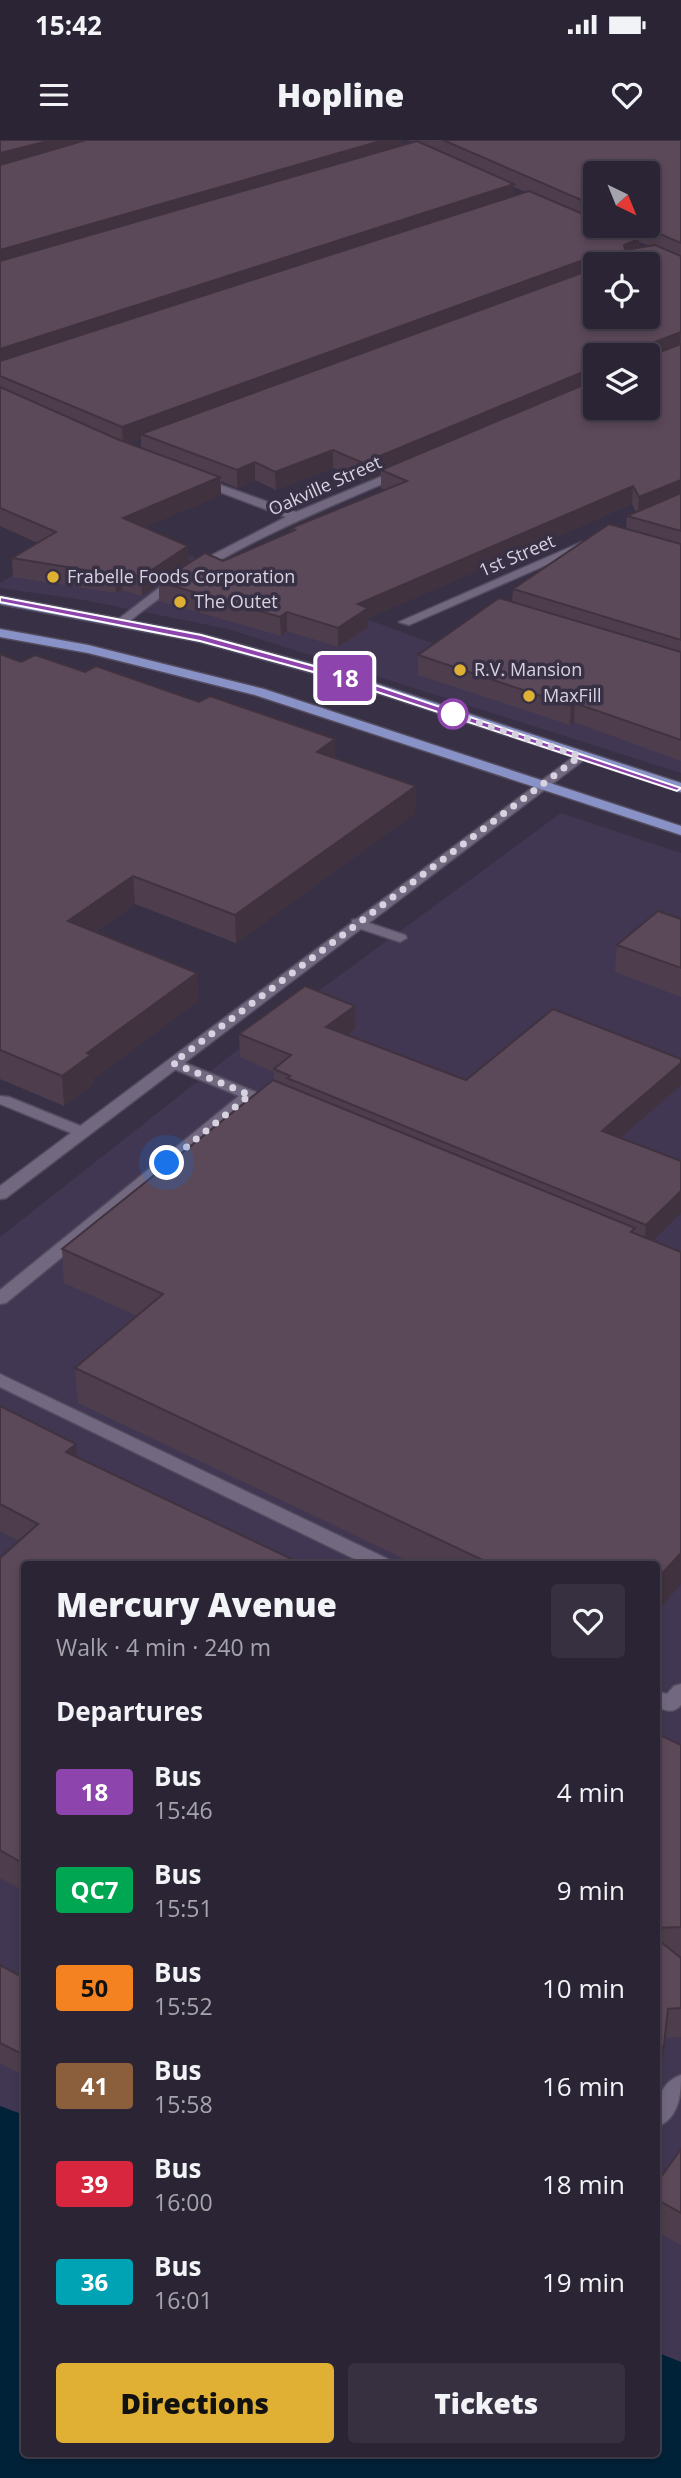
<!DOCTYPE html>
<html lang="en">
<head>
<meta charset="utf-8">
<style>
	body { margin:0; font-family:"Open Sans",sans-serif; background:#363040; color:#f1f3f6; height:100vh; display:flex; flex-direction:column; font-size:26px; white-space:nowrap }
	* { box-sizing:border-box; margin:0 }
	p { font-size:23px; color:#a5a4ac }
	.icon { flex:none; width:38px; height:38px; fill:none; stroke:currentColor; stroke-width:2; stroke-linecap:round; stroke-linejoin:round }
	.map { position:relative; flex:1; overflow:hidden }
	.drawer { position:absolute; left:21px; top:1421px; width:639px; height:896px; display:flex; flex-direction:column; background:#2a2434; border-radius:7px; box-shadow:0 4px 10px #0003,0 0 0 2px #46414f }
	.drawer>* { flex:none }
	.badge { padding:0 14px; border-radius:5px; font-size:24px; line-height:46px }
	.needle { width:46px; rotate:137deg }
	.controls { position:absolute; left:583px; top:21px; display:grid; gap:14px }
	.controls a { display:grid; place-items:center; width:77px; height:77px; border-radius:7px; background:#2a2434; box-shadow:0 4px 10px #0003,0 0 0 2px #46414f; font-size:35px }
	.you { position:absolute; width:35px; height:35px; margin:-18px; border:5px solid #fff; border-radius:50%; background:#1a73e8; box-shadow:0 0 0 10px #1a73e833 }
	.map>.badge { position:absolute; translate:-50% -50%; box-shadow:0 0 0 4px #fff }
	h2 { padding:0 35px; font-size:26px; line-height:63px }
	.round { display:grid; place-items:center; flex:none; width:74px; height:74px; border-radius:7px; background:#363040 }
	.headline { display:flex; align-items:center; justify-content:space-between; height:119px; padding:0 35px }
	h1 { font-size:33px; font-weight:800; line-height:52px }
	.action { display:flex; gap:14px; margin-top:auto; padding:14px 35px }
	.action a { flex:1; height:80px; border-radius:7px; background:#dfb034; color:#111; font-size:28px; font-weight:800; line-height:80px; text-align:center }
	.action a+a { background:#363040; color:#f1f3f6 }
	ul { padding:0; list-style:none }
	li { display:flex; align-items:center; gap:21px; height:98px; padding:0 35px }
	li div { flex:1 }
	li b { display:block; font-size:26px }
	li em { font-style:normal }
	li .badge { min-width:77px; font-weight:700; text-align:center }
	.status { display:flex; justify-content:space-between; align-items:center; height:49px; padding:0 35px; background:#2a2434; direction:ltr }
	.status svg { height:19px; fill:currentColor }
	header { display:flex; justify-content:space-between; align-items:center; height:91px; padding:0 35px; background:#2a2434; font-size:32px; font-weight:800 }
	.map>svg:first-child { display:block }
</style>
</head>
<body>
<div class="status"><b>15:42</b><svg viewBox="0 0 49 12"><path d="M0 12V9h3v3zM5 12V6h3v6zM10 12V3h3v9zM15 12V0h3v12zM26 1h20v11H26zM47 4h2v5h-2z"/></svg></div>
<header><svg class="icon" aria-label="menu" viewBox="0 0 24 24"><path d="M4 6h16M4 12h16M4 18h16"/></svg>Hopline<svg class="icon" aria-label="heart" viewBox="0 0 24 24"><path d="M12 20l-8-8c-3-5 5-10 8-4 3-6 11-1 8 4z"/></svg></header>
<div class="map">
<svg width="681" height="2338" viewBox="0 0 681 2338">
	<rect width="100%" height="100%" fill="#383045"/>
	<g fill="#413752">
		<path d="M98,382L427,501L681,583V633L228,489L84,460L0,448V443Z"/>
		<path d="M561,673L681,713V2222L656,2212V1424H24V1975L0,1966V1097L231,915Z"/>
	</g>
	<path fill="#002239" d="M0,1966L24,1975V2314H656V2212L681,2222V2338H0Z"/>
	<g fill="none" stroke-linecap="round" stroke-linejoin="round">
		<defs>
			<g id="service">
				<path d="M357,779L405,795L407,798L400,802L352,786V780Z"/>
				<path d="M173,918L280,962L282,965L274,970L252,962L6,1163L0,1164V1150L239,956L167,926L165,923Z"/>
				<path d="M0,956L9,957L88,989L90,992L82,997L76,995L0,964Z"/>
				<path d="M0,1234L388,1419L391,1424H365L0,1247Z"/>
				<path d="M681,1544V1565C673,1574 666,1571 656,1566V1551L667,1554L674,1546Z"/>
				<path d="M681,1935C681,1955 679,1979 656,1987C656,1966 658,1943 681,1935Z"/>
			</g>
			<g id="minor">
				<path d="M402,328L408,332L406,334C307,376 210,415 126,484L116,481L181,431L286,377L196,343V339H204L296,372Z"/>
				<path d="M582,402L592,405L409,485L399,482Z"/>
				<path d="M580,612L587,616L585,619L6,1058L0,1059V1046Z"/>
			</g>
			<g id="primary">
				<path d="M0,456L201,494L341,532L681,643V652L331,538L200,502L0,464Z"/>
				<path d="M0,489L88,505L264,549L681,686V695L255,555L88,513L0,497Z"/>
			</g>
		</defs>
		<use href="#service" stroke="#534c5e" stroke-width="3"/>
		<use href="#minor" stroke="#534c5e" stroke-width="3"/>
		<use href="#primary" stroke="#534c5e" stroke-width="3"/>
		<use href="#service" fill="#726981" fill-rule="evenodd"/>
		<use href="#minor" fill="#726981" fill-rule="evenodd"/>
		<use href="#primary" fill="#8992c7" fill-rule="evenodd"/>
	</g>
	<g fill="#4e3e4d" fill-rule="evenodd">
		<path d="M0,0L402,6L413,2L408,0H681V621L574,582L570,585L418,535V515L512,462L513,449L626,389L627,376L636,372L632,364L368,478V487L338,507L287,491L281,496L159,461V445L142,456L122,450L116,453L13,437L12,418L38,403L0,386ZM595,33L648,86H595ZM514,47L526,52L514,56ZM639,102L650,106L639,108ZM595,215L648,268H595ZM141,299V308L129,303ZM333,328L363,341L381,333V348L385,350L291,388V392L223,421L189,423L145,387L221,355V341L237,348L255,340L276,350Z"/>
		<path d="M0,514L21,522L335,618L416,646L415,673L236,803L135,764L95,792L197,833L198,861L93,939V944L64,966L0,939Z"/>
		<path d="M681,779V857L615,832L617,805Z"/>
		<path d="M355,866V889L347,895L466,940L681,945L620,998L654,1101L656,1424H415L78,1263L75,1228L137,1176L64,1143L62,1109L274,941V932L240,917L239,894Z"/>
		<path d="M0,1266L76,1304L24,1424V1751L0,1738V1418L19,1401L0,1391Z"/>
		<path d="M656,1593L681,1605V1816H679L681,1818V1897L665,1898L661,1934L656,1941Z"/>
		<path d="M0,1825L24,1838V1936L0,1923Z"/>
		<path d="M681,2009V2105L656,2091V2044Z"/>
	</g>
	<g fill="#40323e">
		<path d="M52,0H113L0,29V13Z"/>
		<path d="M384,0H402V10L0,126V110Z"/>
		<path d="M514,44V60L0,226V209Z"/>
		<path d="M639,99L638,115L623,122L624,105Z"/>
		<path d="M597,115V124H595V132L141,294V299L123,305L122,287Z"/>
		<path d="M681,192L680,209L648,222L646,215L647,205Z"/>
		<path d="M595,227L594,245L381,330V333L363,341V323Z"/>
		<path d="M333,310V328L276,350L275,332Z"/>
		<path d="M255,322V340L237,348V330Z"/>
		<path d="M220,337L221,355L124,396L123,378Z"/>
		<path d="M681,340V358L638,376L639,357Z"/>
		<path d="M633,346L632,364L368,478V487L338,507V488L358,464Z"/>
		<path d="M188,406L189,424L159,442V445L142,456L141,437Z"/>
		<path d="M121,431L122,450L116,453L115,435Z"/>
		<path d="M287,472V491L281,496L280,477Z"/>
		<path d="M575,563L574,582L570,585L571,566Z"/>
		<path d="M335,599V626L317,612Z"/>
		<path d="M416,646L415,673L236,803L235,775Z"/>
		<path d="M133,736L135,764L70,809L68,781Z"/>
		<path d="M197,833L198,861L93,939V944L64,966L62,936L87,913Z"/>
		<path d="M355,866V889L327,911L326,887Z"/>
		<path d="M681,923V945L600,1016L602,991Z"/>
		<path d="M681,1051V1073L644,1110L646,1085Z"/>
		<path d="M76,1304L78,1332L66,1312Z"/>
		<path d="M681,1413V1444L656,1473V1440Z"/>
		<path d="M665,1898L661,1934L656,1941V1915Z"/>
	</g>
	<g fill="#5b4859" stroke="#40323e" stroke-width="2">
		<path d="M0,0H52L0,13Z"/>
		<path d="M86,0H384L0,110V25Z"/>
		<path d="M443,0H681V103L641,86H648V33H595V66Z"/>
		<path d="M417,1L514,44L0,209V121Z"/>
		<path d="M529,51L595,79V86H610L639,99L624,105L625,110L655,105L681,116V192L647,205L646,214L650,216L681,204V340L639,357L633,346L358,464L368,468L338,488L287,472L280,477L159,442L205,413L223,421L295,390L291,388L407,341L381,330L595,240V268H648V215H595V227L363,323L333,310L275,332L255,322L237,330L141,294L595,128V177H648V124H597V115L122,287L0,236V221Z"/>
		<path d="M0,247L117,299L220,337L123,378L188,406L141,437L121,431L115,435L12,418L56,392L0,368Z"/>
		<path d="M681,353V391L627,376Z"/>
		<path d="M609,384L681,404V500L513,449Z"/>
		<path d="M499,458L681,512V600L575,563L571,566L418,515Z"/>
		<path d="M0,514L21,522L35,515L85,532L96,526L199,562L210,556L335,599L317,612L416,646L235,775L133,736L68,781L197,833L87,913L91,915L62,936L0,910Z"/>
		<path d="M658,771L681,779V828L617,805Z"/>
		<path d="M305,846L355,866L326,887L466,940L553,869L681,919V923L602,991L681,1021V1051L646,1085L287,938L290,936L274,929L291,915L239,894Z"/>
		<path d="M273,940L635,1088L631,1092L681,1112V1413L656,1440V1424H491L75,1228L163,1154L62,1109Z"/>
		<path d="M0,1266L76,1304L66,1312L302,1424H24V1724L0,1710V1418L38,1384L0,1364Z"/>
		<path d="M656,1593L681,1605V1787L656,1788Z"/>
		<path d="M656,1798L681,1818V1868L668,1869L664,1905L656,1915Z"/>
		<path d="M0,1825L24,1838V1915L0,1903Z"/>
		<path d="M681,2009V2073L656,2059V2044Z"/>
	</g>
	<path fill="#8e44ad" stroke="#fff" stroke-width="2" d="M0,457L201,495L339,533L681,648L677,651L332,537L200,501L0,462Z"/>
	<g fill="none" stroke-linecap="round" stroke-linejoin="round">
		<path stroke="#d7d2e0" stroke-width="7" stroke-dasharray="0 12.6" d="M167,1023L250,955L173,923L580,616L453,574"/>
	</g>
	<g fill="#dfb034" stroke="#383045" stroke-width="2.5">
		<circle cx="53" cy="437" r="7"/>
		<circle cx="180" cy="462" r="7"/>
		<circle cx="460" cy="530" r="7"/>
		<circle cx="529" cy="556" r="7"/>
	</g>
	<circle fill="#fff" stroke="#8e44ad" stroke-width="3.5" cx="453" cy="574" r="14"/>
	<g text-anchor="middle" stroke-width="7" stroke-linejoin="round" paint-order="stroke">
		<g font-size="18" fill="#d7d2e0" stroke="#383045">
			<text transform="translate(325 346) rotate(-24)" y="6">Oakville Street</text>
			<text transform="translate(517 416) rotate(-23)" y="6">1st Street</text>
		</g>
		<g font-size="18" fill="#d7d2e0" stroke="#383045" text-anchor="start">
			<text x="67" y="443">Frabelle Foods Corporation</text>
			<text x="194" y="468">The Outet</text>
			<text x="474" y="536">R.V. Mansion</text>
			<text x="543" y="562">MaxFill</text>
		</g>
	</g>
</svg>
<div class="controls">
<a><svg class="needle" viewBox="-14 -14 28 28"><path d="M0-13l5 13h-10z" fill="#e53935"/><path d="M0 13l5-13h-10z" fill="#a5a4ac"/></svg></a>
<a><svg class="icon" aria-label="locate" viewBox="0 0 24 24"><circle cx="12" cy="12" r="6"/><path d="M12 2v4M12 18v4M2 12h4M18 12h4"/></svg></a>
<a><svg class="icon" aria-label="layers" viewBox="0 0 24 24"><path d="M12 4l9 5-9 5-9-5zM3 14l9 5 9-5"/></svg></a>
</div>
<div class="you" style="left:167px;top:1023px"></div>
<b class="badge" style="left:345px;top:538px;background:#8e44ad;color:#fff">18</b>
<section class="drawer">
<div class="headline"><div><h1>Mercury Avenue</h1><p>Walk · 4 min · 240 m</p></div><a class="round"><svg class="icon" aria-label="heart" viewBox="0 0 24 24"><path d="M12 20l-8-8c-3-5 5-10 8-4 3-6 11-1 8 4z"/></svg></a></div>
<h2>Departures</h2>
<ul>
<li><span class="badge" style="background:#8e44ad;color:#fff">18</span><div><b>Bus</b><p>15:46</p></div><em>4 min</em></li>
<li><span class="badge" style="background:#00a651;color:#fff">QC7</span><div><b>Bus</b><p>15:51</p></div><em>9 min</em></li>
<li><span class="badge" style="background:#f58220;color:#111">50</span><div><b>Bus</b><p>15:52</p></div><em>10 min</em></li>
<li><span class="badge" style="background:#8b5e3c;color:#fff">41</span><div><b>Bus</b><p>15:58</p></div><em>16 min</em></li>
<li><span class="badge" style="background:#d7263d;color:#fff">39</span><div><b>Bus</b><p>16:00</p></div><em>18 min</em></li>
<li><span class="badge" style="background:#00a3b4;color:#fff">36</span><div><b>Bus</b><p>16:01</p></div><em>19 min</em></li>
</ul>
<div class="action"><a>Directions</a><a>Tickets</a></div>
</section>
</div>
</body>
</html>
